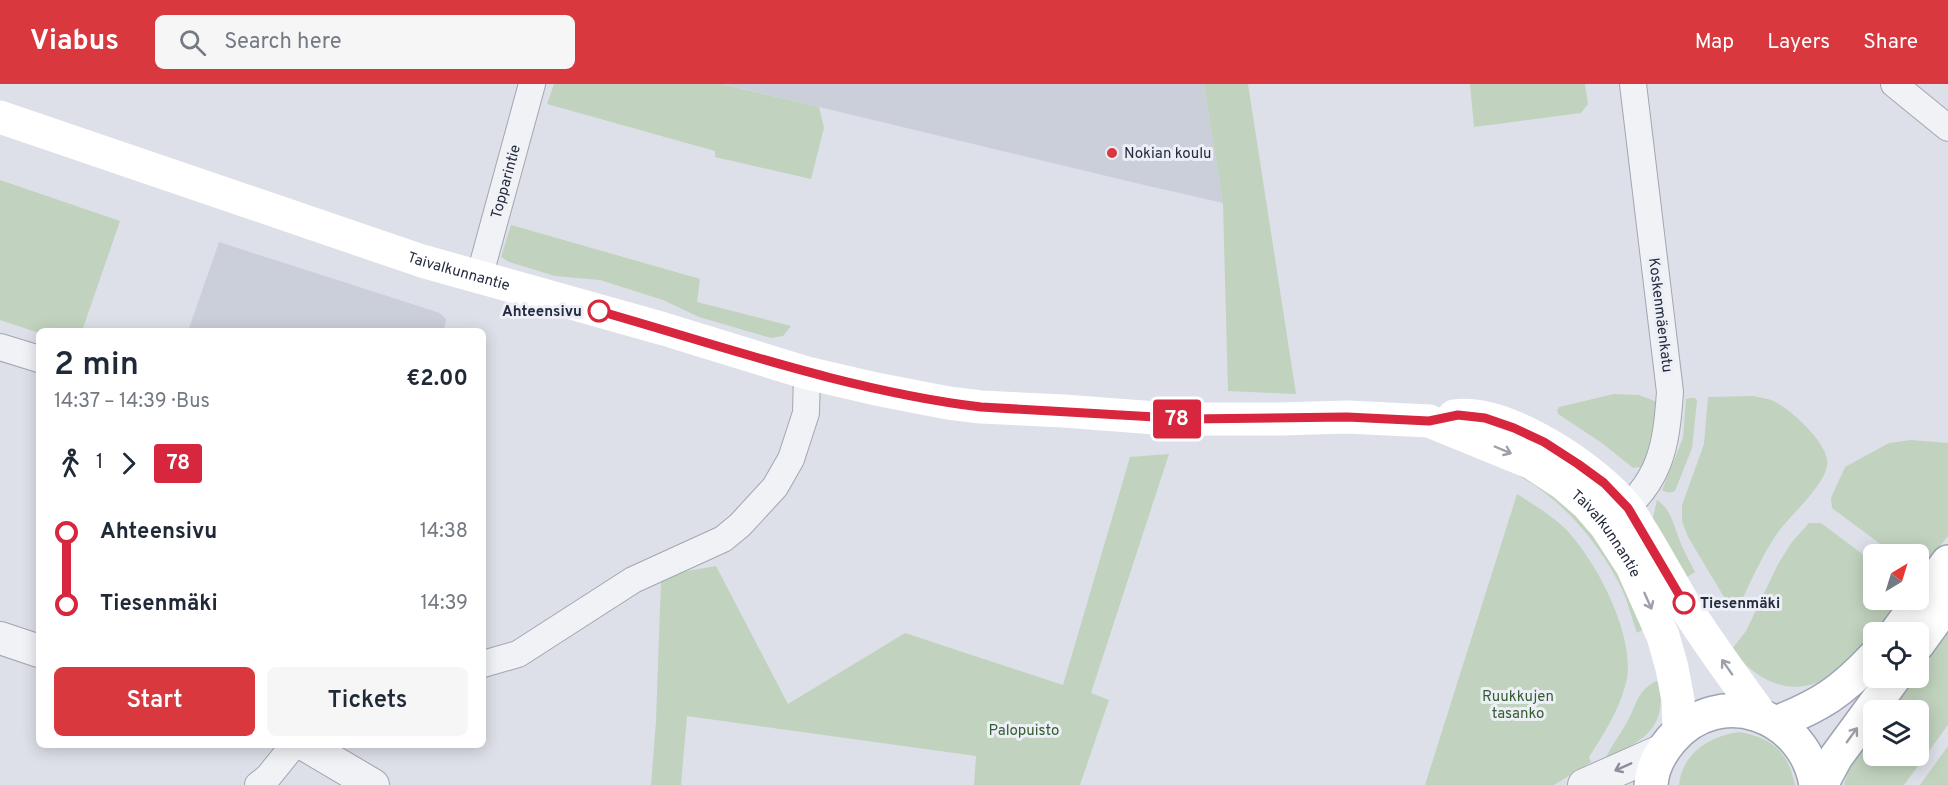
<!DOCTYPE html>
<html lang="en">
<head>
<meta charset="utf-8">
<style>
	body { margin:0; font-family:Overpass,sans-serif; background:#f6f6f7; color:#1f2937; height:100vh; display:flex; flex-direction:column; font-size:22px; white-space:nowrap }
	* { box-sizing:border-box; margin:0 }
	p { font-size:20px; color:#747a83 }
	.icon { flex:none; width:33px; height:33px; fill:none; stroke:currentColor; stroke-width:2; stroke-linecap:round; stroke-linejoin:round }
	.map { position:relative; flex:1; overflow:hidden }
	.details { position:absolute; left:36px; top:244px; width:450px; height:420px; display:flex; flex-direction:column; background:#fff; border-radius:9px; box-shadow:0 3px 15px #0003 }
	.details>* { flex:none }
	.badge { padding:0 12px; border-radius:4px; font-size:21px; line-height:39px }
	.needle { width:39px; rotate:38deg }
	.fabs { position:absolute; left:1863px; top:460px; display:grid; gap:12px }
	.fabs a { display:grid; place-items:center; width:66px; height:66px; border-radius:9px; background:#fff; box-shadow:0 3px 15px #0003; font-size:30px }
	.map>.badge { position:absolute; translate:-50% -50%; box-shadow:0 0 0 3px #fff }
	.legs { display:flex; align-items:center; gap:9px; height:66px; padding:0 18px; font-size:20px }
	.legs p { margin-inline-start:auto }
	.summary { display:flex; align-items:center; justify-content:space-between; height:102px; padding:0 18px }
	h1 { font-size:33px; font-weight:600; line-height:45px }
	.primary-button { display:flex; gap:12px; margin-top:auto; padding:12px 18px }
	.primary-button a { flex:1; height:69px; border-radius:9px; background:#d8383e; color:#fff; font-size:24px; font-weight:600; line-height:69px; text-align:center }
	.primary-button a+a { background:#f6f6f7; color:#1f2937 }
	ul { padding:0 18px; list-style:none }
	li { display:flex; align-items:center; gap:21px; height:72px; font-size:22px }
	li i { display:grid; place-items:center; width:9px; height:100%; margin:0 8px; background:currentColor }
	li i::after { content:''; width:15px; height:15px; margin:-8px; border:4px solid; border-radius:50%; background:#fff }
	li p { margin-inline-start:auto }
	li:first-child i { background:linear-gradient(#0000 50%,currentColor 0) }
	li:last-child i { background:linear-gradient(currentColor 50%,#0000 0) }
	header { display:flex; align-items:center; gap:36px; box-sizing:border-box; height:84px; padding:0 30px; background:#d8383e; color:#fff }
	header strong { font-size:28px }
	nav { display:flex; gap:33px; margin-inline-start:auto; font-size:21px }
	.search { width:420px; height:54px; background:#f6f6f7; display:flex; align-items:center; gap:15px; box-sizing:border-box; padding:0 21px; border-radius:9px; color:#747a83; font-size:22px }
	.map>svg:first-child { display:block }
</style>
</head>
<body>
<header>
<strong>Viabus</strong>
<div class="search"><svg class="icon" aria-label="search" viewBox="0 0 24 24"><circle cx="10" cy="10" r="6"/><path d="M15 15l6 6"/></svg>Search here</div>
<nav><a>Map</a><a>Layers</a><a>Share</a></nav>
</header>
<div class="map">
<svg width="1948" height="701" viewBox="0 0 1948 701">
	<rect width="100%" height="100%" fill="#dde0e8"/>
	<g fill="#cbcfda">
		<path d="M723,0H1204L1223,119L1140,100Z"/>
		<path d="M219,158L440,229L446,235L444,247H188Z"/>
	</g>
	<g fill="#c1d3be">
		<path d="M554,0H722L819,23L824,44L811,95L715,73V67L547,20Z"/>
		<path d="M1204,0H1248L1296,310L1228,307L1223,120Z"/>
		<path d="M1470,0H1585L1588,20L1581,29L1474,43Z"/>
		<path d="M0,96L120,137L82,247L39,248V249L0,236Z"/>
		<path d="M511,141L700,195L697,218L791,242L783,252L771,254L699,233L663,216L600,196L555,192L509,178L501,173Z"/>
		<path d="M1614,310L1639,311L1660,319L1647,378L1641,383L1633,384L1602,359L1558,330L1557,326L1559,323Z"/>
		<path d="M1753,312C1758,313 1765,314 1771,316C1789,323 1832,362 1827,382C1823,403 1791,431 1778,448C1762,472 1750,498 1738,525L1730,523L1688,453L1682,437V421L1704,360L1708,313Z"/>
		<path d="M1691,314H1695L1697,317L1692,364L1675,407C1671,409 1666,409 1662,406L1683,354L1686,315Z"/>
		<path d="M1911,356L1948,359V452L1919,489L1918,471H1895L1832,424L1831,414L1845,383L1889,359Z"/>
		<path d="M1169,370L1091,609L1109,616L1080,701H974L976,672L687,632L681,701H651L656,637L661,497L675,489L716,482L788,620L905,549L1063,601L1130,373Z"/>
		<path d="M1525,384L1600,449L1646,544L1637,549C1632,535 1628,519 1622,505C1599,459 1564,417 1519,392Z"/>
		<path d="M1517,410C1531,419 1546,428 1559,439C1593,468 1638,554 1626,599C1619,626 1604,650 1589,673L1591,678L1554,701H1425Z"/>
		<path d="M1657,416C1672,425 1675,447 1682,462C1686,471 1691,480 1695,488L1687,493L1652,438Z"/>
		<path d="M1809,439H1821L1873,478L1874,516H1899L1877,548L1874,549L1873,552C1859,567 1836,593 1816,599C1782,611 1752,592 1732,565L1746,547L1778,480L1792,458Z"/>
		<path d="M1948,549V641L1904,701H1844L1850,682L1873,644L1874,672H1918V627H1887L1912,594H1918L1919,586Z"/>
		<path d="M1656,597L1660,598C1666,647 1644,655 1605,676C1611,661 1622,649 1629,634C1638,617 1637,608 1656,597Z"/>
		<path d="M1739,648C1772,654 1788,667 1795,701H1679C1682,669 1710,652 1739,648Z"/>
		<path d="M1948,662V701H1920Z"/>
	</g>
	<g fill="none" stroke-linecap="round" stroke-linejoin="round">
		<defs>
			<g id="minor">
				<path d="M1894,0L1948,44"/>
				<path id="s1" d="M479,194L532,0"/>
				<path d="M0,263L39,275"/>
				<path d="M1613,436C1660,398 1666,366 1670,308L1633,0"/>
				<path d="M483,580L518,570L633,496L723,455L740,441L775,403L791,375L806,329L807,289"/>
				<path d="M258,701L268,693L293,662"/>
			</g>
			<g id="tertiary">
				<path d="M0,554L39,567"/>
				<path d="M307,662L373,701"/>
				<path d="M1584,701L1663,666"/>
			</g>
			<g id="primary">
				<path d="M1896,549L1948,478"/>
				<path d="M1918,560L1948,518"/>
				<path d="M1776,639C1821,621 1841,608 1874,573"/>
				<path d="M1651,701C1652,684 1660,669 1671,656C1720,599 1805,631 1816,701"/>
				<path d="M1821,701L1836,673L1894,594"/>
			</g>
		</defs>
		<use href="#minor" stroke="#a2a6b2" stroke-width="28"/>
		<use href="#tertiary" stroke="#a2a6b2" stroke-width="34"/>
		<use href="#primary" stroke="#9ca3b5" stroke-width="36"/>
		<use href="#minor" stroke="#f0f2f6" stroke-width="26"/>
		<use href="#tertiary" stroke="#f0f2f6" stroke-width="32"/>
		<g stroke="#fff" stroke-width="33">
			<path id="s2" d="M0,33L422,177L664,245L807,289L876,305L948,319L981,323L1064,327L1169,335H1280L1347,333L1429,337L1532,379L1564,400L1587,420L1606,442L1632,482L1663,552L1672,584L1678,616L1679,647"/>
			<path d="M1454,332C1505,324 1596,385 1627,424C1633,432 1638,442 1644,451C1658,474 1671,498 1685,522C1708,559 1735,595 1761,631"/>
		</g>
		<use href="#primary" stroke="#fff" stroke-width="33"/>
	</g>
	<defs><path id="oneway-shaft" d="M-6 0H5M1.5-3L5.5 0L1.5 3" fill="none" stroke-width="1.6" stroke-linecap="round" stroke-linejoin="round" transform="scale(1.5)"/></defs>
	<g stroke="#9da0a9">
		<use href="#oneway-shaft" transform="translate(1503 366) rotate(23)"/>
		<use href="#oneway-shaft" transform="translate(1648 517) rotate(66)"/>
		<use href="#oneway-shaft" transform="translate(1727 583) rotate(-125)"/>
		<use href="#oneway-shaft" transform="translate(1852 651) rotate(-54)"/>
	</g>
	<use stroke="#8a8f9b" href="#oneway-shaft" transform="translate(1623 683) rotate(156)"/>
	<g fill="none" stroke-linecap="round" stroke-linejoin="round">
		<defs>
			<path id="line-1" d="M599,227C725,263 850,307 981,323L1190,335L1347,333L1429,337L1458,331L1485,334L1514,344L1544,358L1578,380L1604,399L1628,424L1684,519"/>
		</defs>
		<use href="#line-1" stroke="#fff" stroke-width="14"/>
		<use href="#line-1" stroke="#d7263d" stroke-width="9"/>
	</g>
	<circle fill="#d8383e" stroke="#edeff6" stroke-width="2" cx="1112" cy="69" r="6"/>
	<g fill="#fff" stroke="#d7263d" stroke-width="3">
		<circle cx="599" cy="227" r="10"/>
		<circle cx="1684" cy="519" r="10"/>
	</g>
	<g text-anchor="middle" stroke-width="6" stroke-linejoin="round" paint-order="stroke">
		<g font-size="15" fill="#252c40" stroke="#edeff6" text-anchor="start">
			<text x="1124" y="74">Nokian koulu</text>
		</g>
		<g font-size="15" fill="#252c40" stroke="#edeff6">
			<text dy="5" stroke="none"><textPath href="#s1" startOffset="100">Topparintie</textPath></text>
			<text dy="5" stroke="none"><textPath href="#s2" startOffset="484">Taivalkunnantie</textPath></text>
			<text transform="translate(1661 231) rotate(83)" y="5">Koskenmäenkatu</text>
			<text dy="5" stroke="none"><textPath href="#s2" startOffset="1688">Taivalkunnantie</textPath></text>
		</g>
		<g font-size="15" font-weight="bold" fill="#252c40" stroke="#edeff6" text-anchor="end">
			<text x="582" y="232">Ahteensivu</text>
			<text x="1700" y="524" text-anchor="start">Tiesenmäki</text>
		</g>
		<g font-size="15" fill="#355d32" stroke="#edeff6">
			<text x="1518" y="617">Ruukkujen<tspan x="1518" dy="17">tasanko</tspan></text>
			<text x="1024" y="651">Palopuisto</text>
		</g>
	</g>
</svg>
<div class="fabs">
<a><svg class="needle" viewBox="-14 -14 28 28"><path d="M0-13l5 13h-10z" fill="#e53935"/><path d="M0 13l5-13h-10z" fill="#747a83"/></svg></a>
<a><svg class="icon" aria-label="locate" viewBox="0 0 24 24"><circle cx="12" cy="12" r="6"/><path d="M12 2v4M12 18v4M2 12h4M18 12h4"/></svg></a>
<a><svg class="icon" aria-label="layers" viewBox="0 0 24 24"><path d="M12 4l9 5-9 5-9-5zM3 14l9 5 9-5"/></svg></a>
</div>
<b class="badge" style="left:1177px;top:335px;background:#d7263d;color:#fff">78</b>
<section class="details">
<div class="summary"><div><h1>2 min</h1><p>14:37 – 14:39 · Bus</p></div><b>€2.00</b></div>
<div class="legs"><svg class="icon" aria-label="walk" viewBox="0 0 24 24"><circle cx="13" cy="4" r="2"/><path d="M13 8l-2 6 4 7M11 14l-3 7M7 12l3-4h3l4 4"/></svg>1<svg class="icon" aria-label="forward" viewBox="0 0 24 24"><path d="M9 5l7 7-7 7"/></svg><b class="badge" style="background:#d7263d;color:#fff">78</b></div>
<ul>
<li><i style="color:#d7263d"></i><b>Ahteensivu</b><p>14:38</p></li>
<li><i style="color:#d7263d"></i><b>Tiesenmäki</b><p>14:39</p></li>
</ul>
<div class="primary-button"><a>Start</a><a>Tickets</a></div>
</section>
</div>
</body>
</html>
